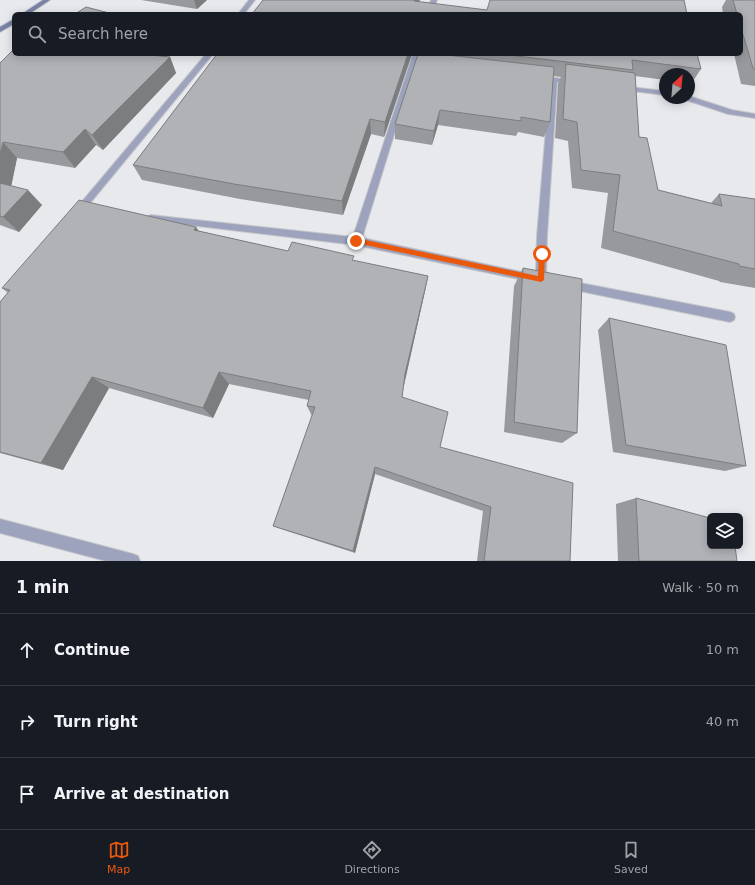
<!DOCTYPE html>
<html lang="en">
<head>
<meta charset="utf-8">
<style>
	:root { --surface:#171b24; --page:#242831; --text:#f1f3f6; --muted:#9ea1a6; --line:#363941; --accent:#ea580c }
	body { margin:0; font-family:"DejaVu Sans",sans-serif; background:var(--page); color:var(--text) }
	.controls { position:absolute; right:12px; bottom:12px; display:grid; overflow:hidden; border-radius:6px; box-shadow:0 2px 10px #0003 }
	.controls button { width:36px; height:36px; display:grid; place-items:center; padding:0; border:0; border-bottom:1px solid var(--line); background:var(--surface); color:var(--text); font:20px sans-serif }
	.compass { position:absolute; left:659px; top:68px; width:36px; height:36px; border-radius:50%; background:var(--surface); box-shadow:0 2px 10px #0003; rotate:26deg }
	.stop { position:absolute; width:12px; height:12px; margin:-9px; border:3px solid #ea580c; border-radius:50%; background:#fff }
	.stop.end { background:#ea580c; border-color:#fff; box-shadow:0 1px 4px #0008 }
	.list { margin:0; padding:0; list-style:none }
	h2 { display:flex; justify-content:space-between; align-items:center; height:52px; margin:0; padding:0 16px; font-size:17px }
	h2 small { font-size:13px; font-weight:400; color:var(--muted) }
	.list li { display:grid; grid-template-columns:26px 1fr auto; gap:12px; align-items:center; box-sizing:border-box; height:72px; padding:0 16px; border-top:1px solid var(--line) }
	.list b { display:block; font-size:15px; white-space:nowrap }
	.list em { font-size:13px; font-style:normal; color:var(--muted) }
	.icon { flex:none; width:22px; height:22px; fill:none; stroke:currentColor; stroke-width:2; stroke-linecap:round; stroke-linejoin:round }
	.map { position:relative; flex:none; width:755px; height:561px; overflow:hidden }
	.search { position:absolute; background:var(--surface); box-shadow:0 2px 10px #0003; left:12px; right:12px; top:12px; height:44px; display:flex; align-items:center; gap:10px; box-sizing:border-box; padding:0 14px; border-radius:6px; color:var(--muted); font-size:15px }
	.sheet { height:268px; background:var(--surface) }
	nav { display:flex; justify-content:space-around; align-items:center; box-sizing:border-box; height:56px; border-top:1px solid var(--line); background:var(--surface); font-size:11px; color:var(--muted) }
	nav a { display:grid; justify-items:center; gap:2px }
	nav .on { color:var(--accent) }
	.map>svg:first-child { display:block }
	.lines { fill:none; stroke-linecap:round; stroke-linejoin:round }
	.street-casing { stroke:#c5c6ca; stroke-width:2 }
	.secondary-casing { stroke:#c5c6ca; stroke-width:2 }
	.street { fill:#9da3bd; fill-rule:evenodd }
	.secondary { fill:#7981a6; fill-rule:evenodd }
	.wall { fill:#98999d }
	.shaded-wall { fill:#7c7d7f }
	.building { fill:#b1b2b6; stroke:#7c7d7f }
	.route { fill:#ea580c }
</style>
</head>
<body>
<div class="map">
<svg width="755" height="561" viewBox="0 0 755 561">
	<rect width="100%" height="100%" fill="#e8e9ed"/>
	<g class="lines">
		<g class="street-casing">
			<g id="street">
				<path d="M249,0h6l-11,14h-6z"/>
				<path d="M431,0h6l-5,14h-6z"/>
				<path d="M206,54h7l-132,160h-6l-2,-2 2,-2z"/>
				<path d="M413,54h6l-57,184 174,37 1,-39 13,-155 -10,-1 -4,-2 4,-2 32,4h3v4l-18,-2 -10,154 -1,44 -1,3 -4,1 -5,-3 -3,1 -177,-37 -209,-25 -2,-2 5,-3 203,22z"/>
				<path d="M621,86l44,5v4l-41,-5 -4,-2z"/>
				<path d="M689,96l43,14 23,4v4l-27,-4 -42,-14 -1,-2h4z"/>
				<path d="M570,281l160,31 4,2 1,3 -1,3 -4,2 -160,-33 -4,-1 -1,-3 1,-3z"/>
				<path d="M0,519l133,35 5,2 2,5h-34l-106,-28z"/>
			</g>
		</g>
		<g class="secondary-casing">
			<g id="secondary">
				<path d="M43,0h7l-21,14h-7z"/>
				<path d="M14,19v5l-14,8v-5z"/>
			</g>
		</g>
		<use href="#street" class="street"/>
		<use href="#secondary" class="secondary"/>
	</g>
	<g class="wall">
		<path d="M141,0h66l-10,9z"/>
		<path d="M726,0h29v87v-1l-14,-2 -7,-30h7v-40h-18l-1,-7z"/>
		<path d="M217,54h195l-28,83 -13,-3 -28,81 -103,-16 -98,-19 -9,-15z"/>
		<path d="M418,54h279l4,15 -10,15h-2v-10h-24v6l-30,-4 4,61 19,53 53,13 8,-9 36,5v89l-35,-6 -1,-1 -118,-33 7,-55 -36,-5 -4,-47 -13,-3 3,-54 3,-7 -8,-1 -3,46 -6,15 -26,-5 -2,4 -78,-11 -6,20 -37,-6v-15z"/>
		<path d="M170,57l6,16 -73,77 -7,-5 -21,23 -58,-10 -6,28 31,19 -23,27 -19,-7v-162z"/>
		<path d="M196,227l3,4 89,20 66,10 74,15 -3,15 -21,94 -2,12 38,50 130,114h-93l6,-50 -108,-37 -20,79 -74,-24 -8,-3 39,-110 -5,-10 2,-6 -80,-16 -16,34 -104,-30 -46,82 -63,-17v-151l8,-9 -6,-5z"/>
		<path d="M523,268l54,165 -15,10 -58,-11 10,-146z"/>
		<path d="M609,318l137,148 -21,5 -112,-19 -15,-122z"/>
		<path d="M636,498l101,63h-119l-2,-57z"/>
	</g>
	<g class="shaded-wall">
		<path d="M194,0h13l-10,9z"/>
		<path d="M414,0h6l-6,14z"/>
		<path d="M408,54h4l-28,83 1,-15z"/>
		<path d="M170,57l6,16 -73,77 -11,-15z"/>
		<path d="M440,110l-2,15 -6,20 2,-14z"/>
		<path d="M370,119l1,15 -28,81 -1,-14z"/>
		<path d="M85,129l11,16 -21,23 -12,-16z"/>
		<path d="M3,142l14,16 -8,39 -9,-9v-33z"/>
		<path d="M28,190l14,15 -23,27 -16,-15z"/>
		<path d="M196,227l9,16 -11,-13z"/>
		<path d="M428,276l-3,15 -21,94 1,-11z"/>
		<path d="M219,372l10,12 -16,34 -10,-10z"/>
		<path d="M92,377l17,11 -46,82 -22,-7z"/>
		<path d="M375,467v7l-20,79 -2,-2z"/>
	</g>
	<g class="building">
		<path d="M263,0h151v1l73,9 3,-10h194l3,14h-435z"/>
		<path d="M733,0h22v69l-2,-1 -12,-40v-14h-4z"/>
		<path d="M86,7l27,7h-38z"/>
		<path d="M14,49v5h127l29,3 -78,78 -7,-6 -22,23 -60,-10 -3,13v-92z"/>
		<path d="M217,54h191l-23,68 -15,-3 -28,82 -108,-17 -101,-19z"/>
		<path d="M418,54h20l116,13 -4,55 -29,-5v4l-81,-11 -6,21 -39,-7z"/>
		<path d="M500,54h197l4,15 -69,-9 1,10z"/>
		<path d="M566,64l69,9 4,64 8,1 11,52 64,16 -3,-12 36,5v70l-16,-3v-2l-126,-33 7,-56 -39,-5 -4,-48 -14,-3z"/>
		<path d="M0,183l28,7 -25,27 -3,-1z"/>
		<path d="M79,200l117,27 -2,3 94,21 4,-9 62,14 -2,4 76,16 -23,98 -3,23 46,15 -8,35 133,36 -3,78h-86l7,-54 -116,-40 -22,84 -80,-25 42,-119 -8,-1 4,-15 -92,-19 -16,36 -111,-31 -51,86 -41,-11v-150l10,-12 -8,-2z"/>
		<path d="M523,268l59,11 -5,154 -63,-11z"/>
		<path d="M609,318l117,27 20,121 -120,-21z"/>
		<path d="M636,498l74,20v28h25l2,15h-98z"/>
	</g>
	<path class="route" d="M356,238l182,38 1,-22 3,-3 3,3 -1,26 -3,2 -185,-39 -3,-2z"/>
</svg>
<div class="controls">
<button><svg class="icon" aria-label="layers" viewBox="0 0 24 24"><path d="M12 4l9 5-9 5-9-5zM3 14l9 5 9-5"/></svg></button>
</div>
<svg class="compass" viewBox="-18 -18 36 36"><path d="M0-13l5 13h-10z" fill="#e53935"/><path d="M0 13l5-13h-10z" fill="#9ea1a6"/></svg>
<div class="stop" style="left:542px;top:254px"></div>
<div class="stop end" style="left:356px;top:241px"></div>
<div class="search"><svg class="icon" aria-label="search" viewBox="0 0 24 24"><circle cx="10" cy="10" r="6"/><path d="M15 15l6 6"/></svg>Search here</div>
</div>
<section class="sheet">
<h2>1 min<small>Walk · 50 m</small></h2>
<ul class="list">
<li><svg class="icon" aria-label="ahead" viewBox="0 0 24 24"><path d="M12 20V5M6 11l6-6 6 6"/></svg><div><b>Continue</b></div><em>10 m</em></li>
<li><svg class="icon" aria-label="right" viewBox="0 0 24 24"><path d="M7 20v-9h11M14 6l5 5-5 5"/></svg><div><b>Turn right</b></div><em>40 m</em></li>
<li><svg class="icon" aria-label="arrive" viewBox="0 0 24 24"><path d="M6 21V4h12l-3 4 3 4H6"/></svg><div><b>Arrive at destination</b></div></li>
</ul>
</section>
<nav>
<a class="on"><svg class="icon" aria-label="map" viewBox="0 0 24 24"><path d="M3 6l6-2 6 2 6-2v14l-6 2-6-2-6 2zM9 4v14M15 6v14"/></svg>Map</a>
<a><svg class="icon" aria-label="directions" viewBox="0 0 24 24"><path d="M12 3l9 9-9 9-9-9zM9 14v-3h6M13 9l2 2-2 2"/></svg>Directions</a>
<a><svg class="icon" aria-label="saved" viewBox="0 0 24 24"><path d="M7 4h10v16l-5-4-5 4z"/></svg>Saved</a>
</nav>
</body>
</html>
